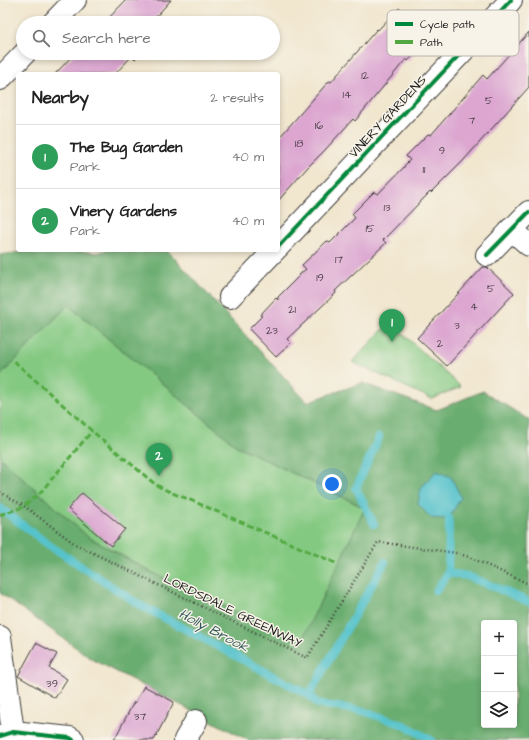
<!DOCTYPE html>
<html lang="en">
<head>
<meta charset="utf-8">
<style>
	:root { --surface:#fff; --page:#f2f2f2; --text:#222; --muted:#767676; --line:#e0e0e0; --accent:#b45309 }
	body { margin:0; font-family:"Architects Daughter",sans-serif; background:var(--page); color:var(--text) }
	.controls { position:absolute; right:12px; bottom:12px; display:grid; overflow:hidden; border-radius:4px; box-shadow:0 2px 6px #0003 }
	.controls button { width:36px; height:36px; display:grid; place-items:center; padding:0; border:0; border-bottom:1px solid var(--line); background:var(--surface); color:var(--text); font:20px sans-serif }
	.you { position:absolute; left:332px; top:484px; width:14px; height:14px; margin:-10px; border:3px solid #fff; border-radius:50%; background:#1a73e8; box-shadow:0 0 0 6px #1a73e833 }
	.badge { display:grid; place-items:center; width:26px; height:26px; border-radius:50%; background:var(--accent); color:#fff; font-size:13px; font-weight:700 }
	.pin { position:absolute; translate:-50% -33px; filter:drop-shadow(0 1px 2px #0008) }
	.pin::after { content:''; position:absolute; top:21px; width:14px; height:12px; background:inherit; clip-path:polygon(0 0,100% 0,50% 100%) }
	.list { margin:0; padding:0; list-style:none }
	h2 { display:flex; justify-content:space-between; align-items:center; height:52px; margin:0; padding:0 16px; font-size:17px }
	h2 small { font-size:13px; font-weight:400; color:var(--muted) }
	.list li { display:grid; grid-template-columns:26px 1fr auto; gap:12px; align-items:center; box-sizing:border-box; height:64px; padding:0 16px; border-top:1px solid var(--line) }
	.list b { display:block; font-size:15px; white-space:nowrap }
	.list p { margin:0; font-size:13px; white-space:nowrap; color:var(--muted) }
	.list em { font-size:13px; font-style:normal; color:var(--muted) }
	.icon { flex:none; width:22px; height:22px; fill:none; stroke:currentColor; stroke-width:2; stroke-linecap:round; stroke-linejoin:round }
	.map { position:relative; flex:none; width:529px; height:740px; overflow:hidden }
	.search { position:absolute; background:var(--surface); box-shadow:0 2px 6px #0003; left:16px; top:16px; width:264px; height:44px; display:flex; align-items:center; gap:10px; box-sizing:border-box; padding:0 14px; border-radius:22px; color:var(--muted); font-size:15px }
	.panel { position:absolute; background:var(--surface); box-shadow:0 2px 6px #0003; left:16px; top:72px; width:264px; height:180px; border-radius:4px }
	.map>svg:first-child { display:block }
	.green { fill:#84c982; stroke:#50724f }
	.forest { fill:#6bad70; stroke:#446446; fill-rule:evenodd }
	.water { fill:#56c3cc; stroke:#397074 }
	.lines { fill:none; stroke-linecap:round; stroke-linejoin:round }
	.stream { stroke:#56c3cc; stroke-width:8 }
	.building { fill:#dca6d1 }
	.minor-casing { stroke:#3c3a37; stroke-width:24 }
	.path { stroke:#3c3a37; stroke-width:2.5; stroke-dasharray:1 3; stroke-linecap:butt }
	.minor { stroke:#fff; stroke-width:22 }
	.quiet { stroke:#52a943; stroke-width:3; stroke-dasharray:6 3; stroke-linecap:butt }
	.cycleway-casing { stroke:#f7f3e8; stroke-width:6 }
	.cycleway { stroke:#00873e; stroke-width:4 }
	.labels { text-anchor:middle; stroke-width:3; stroke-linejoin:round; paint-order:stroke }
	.number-label { font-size:11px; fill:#4c3e49 }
	.street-label { font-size:13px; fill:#1c1c1c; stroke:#f7f3e8 }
	.water-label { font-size:14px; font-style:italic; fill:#30565a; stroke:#f7f3e8 }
	.key { fill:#f7f3e8; stroke:#b5b2ab; stroke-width:1 }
	.key-label { font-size:11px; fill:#1c1c1c }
</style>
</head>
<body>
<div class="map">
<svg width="529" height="740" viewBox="0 0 529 740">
	<rect width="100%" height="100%" fill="#f7f3e8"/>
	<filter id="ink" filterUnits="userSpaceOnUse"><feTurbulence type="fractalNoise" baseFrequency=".025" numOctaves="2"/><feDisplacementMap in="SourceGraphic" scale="8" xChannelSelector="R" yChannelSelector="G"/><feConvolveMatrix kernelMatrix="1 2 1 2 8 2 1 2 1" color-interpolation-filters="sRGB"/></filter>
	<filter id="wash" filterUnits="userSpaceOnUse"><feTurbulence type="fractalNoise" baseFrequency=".012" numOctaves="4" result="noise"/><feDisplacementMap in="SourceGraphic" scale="16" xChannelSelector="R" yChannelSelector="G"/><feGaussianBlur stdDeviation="0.9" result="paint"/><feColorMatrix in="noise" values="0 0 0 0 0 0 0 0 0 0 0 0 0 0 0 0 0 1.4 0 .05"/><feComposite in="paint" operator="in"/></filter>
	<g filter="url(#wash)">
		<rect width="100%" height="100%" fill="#f1e6ce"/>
		<g class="green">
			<path d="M68,305l169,141 128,62 -64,135 -150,-71 -64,-36 -87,-78v-82z"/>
			<path d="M390,322l71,65 -29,12 -80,-37z"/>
		</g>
		<path class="forest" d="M36,250h30l32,3 8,-3h61l140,152 55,-19 75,27 46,-19 46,29v320h-281l-156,-81 -92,-66v-135l87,78 64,36 150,70 64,-134 -128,-62 -169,-141 -68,71v-121zM484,623h30v102h-30z"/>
		<path class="water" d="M436,471l15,6 10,20 -12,22 -18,-1 -13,-14 3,-16z"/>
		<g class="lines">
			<g class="stream">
				<path d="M0,508l49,37 91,60 169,90 9,9 45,7 41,14 27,15"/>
				<path d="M374,524l-18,-36 23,-51"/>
				<path d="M448,573l1,-54"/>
				<path d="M436,591l12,-18 19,3 25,10 37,16"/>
				<path d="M309,695l76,-133"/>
			</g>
		</g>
		<g id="blocks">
			<g class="building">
				<path d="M126,0h45l-18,20 2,3h-51z"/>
				<path d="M399,8l30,31 -21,22 -2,-2 -51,62 -2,-2 -28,31 -18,18 -29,33v-62l51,-58 2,1 46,-53 1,1z"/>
				<path d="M529,32v55l-66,74 -32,32 -1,-1 -47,48 3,3 -51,48 1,2 -49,46 4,4 -15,14 -27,-28 13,-13 -2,-1 16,-17 2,2v-3l22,-22v-1l6,-5 -4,-4 25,-24 3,2 25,-25 -3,-4 22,-22 4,2 27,-28h-1l6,-6 -4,-4 22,-22 3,1 52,-60 4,4z"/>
				<path d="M75,53h65l-5,6 -3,-3 -17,18h-60z"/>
				<path d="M483,267h4l27,26 -67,73 -30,-28z"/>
				<path d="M82,493l43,36 -14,17 -43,-37z"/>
				<path d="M36,643l21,11 -8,14 18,11 -12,19 -37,-22z"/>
				<path d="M144,686l30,16 -20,38h-40l20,-38 1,1z"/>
			</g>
		</g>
	</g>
	<g filter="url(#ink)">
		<use href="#blocks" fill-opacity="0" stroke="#3c3a37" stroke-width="1"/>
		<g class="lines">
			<g class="minor-casing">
				<g id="minor">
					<path d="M53,23l22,-23"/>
					<path d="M0,79l25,-26"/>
					<path d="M511,229l18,16"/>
					<path d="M278,247l233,-247"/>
					<path d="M487,255l42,-43"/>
					<path d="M230,297l45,-47"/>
					<path d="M0,637l13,95"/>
					<path d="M0,736l13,-4 57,6 3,2"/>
					<path d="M185,740l11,-19"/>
				</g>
			</g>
			<path class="path" d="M0,492l24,14 51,38 232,114 71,-116 78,11 13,4 60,27"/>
			<use href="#minor" class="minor"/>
			<g class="quiet">
				<path d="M14,361l78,70 64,54 16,8 16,6 150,65"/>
				<path d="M0,515l23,-8 17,-14 52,-62"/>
			</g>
			<g class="cycleway-casing">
				<g id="cycleway">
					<path d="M278,247l233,-247"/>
					<path d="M487,255l42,-43"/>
					<path d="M0,736l13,-4 57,6 3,2"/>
				</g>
			</g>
			<use href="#cycleway" class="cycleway"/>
		</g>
	</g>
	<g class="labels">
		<g class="number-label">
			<text x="365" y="79">12</text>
			<text x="347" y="98">14</text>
			<text x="489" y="104">5</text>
			<text x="472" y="124">7</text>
			<text x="319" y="129">16</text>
			<text x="299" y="147">18</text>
			<text x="442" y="154">9</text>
			<text x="424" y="173">11</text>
			<text x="387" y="211">13</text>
			<text x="370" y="232">15</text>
			<text x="339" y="263">17</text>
			<text x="320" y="281">19</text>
			<text x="491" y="292">5</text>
			<text x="474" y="310">4</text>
			<text x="292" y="313">21</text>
			<text x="457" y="329">3</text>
			<text x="272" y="334">23</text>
			<text x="440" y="347">2</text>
			<text x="52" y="687">39</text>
			<text x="140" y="720">37</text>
		</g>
		<g class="street-label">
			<text transform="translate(387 116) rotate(-47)" y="5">VINERY GARDENS</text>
			<text transform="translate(233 610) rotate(26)" y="5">LORDSDALE GREENWAY</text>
		</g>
		<g class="water-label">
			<text transform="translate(214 630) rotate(28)" y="5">Holly Brook</text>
		</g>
	</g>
	<rect x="387" y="10" width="132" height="46" rx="6" class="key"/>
	<rect x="395" y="22" width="18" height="4" fill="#00873e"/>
	<rect x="395" y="40" width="18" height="4" fill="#52a943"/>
	<g class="key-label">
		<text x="420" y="28">Cycle path</text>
		<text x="420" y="46">Path</text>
	</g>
</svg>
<div class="controls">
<button>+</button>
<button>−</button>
<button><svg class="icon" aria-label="layers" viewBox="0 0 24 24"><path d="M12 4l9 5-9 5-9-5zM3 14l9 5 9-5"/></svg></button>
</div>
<div class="you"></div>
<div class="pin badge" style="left:392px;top:342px;background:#2e9e5b">1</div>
<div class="pin badge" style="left:159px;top:476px;background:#2e9e5b">2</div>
<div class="search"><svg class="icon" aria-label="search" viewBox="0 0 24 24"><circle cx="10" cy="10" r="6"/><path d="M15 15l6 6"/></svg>Search here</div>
<section class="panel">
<h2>Nearby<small>2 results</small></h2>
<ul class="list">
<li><span class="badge" style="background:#2e9e5b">1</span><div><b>The Bug Garden</b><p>Park</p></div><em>40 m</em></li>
<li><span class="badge" style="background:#2e9e5b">2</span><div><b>Vinery Gardens</b><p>Park</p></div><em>40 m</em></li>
</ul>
</section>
</div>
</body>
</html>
